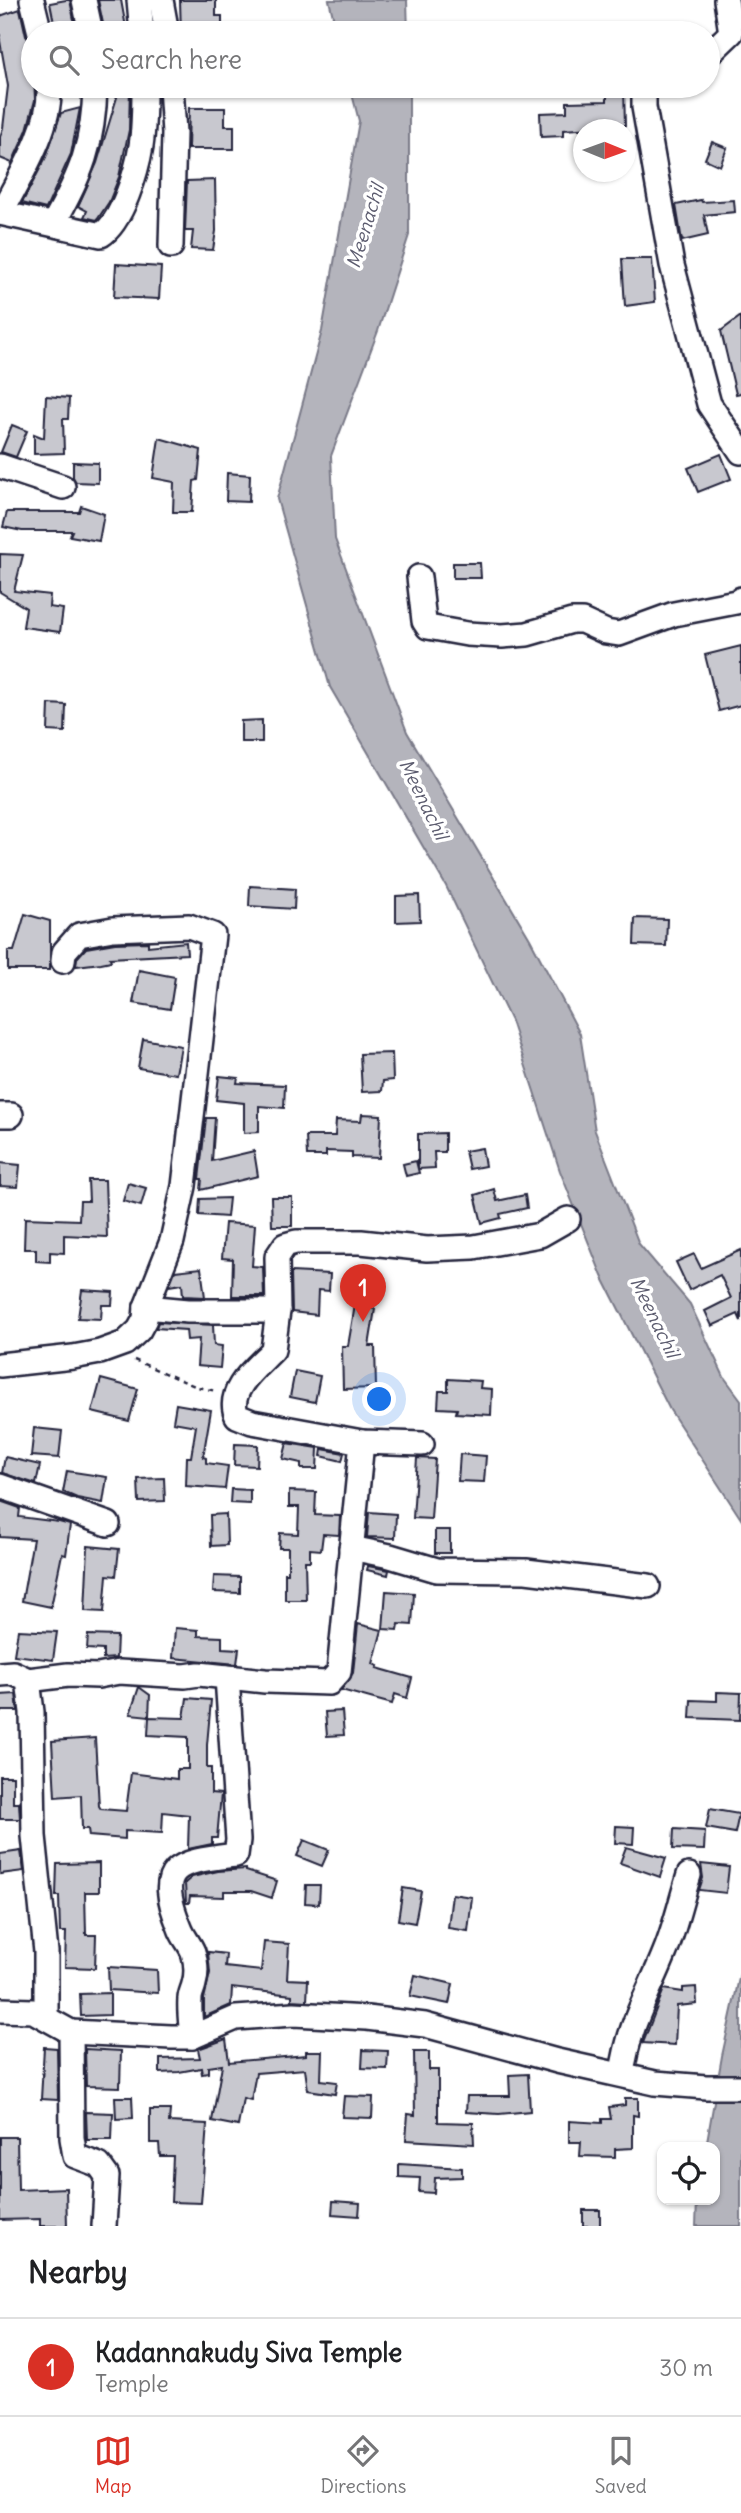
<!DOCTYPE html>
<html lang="en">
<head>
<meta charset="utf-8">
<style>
	:root { --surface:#fff; --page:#f6f6f6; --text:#202124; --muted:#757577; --line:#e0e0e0; --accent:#d93025 }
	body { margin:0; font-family:Delius,sans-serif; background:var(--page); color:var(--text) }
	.controls { position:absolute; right:21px; bottom:21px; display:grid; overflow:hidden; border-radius:14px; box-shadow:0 2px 5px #0004 }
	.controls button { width:63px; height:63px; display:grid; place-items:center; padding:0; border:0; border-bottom:2px solid var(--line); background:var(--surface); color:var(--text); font:35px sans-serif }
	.compass { position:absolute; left:573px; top:119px; width:63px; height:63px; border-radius:50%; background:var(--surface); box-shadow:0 2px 5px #0004; rotate:91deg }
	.you { position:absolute; left:380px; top:1400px; width:24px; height:24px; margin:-18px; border:5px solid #fff; border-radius:50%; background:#1a73e8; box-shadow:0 0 0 10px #1a73e833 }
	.badge { display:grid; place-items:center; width:46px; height:46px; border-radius:50%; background:var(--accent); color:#fff; font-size:23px; font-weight:700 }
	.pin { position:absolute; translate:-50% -58px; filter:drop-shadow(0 2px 4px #0008) }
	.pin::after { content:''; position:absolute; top:37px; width:24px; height:21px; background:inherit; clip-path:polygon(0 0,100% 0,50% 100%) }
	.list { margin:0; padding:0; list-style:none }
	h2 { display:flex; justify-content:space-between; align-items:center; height:91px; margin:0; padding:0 28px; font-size:30px }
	h2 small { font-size:23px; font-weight:400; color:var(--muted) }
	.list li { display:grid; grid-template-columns:46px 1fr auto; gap:21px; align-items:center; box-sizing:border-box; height:98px; padding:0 28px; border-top:2px solid var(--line) }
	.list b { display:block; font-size:26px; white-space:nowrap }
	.list p { margin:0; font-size:23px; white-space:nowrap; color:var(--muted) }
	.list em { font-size:23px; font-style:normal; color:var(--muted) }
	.icon { flex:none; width:38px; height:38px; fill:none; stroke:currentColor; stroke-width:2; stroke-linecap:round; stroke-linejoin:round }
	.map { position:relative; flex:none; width:741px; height:2226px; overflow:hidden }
	.search { position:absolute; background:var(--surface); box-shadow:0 2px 5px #0004; left:21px; right:21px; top:21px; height:77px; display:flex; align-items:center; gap:18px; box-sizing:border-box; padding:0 24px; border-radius:38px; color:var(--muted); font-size:26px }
	.sheet { height:189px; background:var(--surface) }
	nav { display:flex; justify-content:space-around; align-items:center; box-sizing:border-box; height:98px; border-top:2px solid var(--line); background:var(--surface); font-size:19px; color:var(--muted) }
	nav a { display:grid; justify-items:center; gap:4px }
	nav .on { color:var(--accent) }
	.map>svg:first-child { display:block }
	.water { fill:#b4b4bc; stroke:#7a7a88; stroke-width:2 }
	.building { fill:#c8c8cf; stroke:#22223b; stroke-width:2 }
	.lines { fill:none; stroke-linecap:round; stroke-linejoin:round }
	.minor-casing { stroke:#22223b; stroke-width:28 }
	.path { stroke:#22223b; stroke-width:2.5; stroke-dasharray:5 5; stroke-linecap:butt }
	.minor { stroke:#fff; stroke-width:23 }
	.labels { text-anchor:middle; stroke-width:7; stroke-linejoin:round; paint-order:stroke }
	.water-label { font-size:19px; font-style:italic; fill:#5c5c6f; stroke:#fff }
</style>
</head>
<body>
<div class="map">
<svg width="741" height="2226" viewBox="0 0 741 2226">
	<rect width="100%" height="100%" fill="#fff"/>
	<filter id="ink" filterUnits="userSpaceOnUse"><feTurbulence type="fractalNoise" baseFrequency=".0143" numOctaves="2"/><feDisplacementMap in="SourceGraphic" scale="14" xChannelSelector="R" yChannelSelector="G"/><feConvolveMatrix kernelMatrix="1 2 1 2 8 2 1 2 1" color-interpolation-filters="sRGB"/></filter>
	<g filter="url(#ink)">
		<g class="water">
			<path d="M329,0h78l1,33h-71z"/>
			<path d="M350,86h59v149l-31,96 -47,125 4,83 72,193 123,207 50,95 15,97 44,113 51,60 34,73 17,23v119l-71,-109 -68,-134 -42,-105 -49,-150 -65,-135 -116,-199 -53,-188 45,-168 37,-210z"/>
			<path d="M741,1969v257h-45l1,-26h18v-53h-9l16,-91z"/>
		</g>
		<g class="building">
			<path d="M66,0h4l6,30 -20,3 -6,-30z"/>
			<path d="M98,0h23l6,33h-22z"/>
			<path d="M180,0h36v16h6v17h-41z"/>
			<path d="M20,9l6,27 7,9 2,55 -8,30 -15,33 -12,-5v-21l3,-9 5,-42 -8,-45v-25z"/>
			<path d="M109,86h21l-1,44 -10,47 -10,25 -12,18 -13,-3 3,-6 -9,-5 19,-43 20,-66 -8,-3z"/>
			<path d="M624,87l1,39 -62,4v6l-22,1 -1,-24 27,-1v-10l40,-1v-13z"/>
			<path d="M80,108l-9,46 -25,55 -24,-6 24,-46 15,-44z"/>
			<path d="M189,108h36v18h9v23h-46z"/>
			<path d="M712,142l15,6 -7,18 -15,-7z"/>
			<path d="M215,180l1,51 -3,19 -22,-1 2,-18h-8l2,-50z"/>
			<path d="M701,200l1,2 32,-2 1,12 -31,3 4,20 -26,6 -6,-36z"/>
			<path d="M622,259h30l3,43 -30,4z"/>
			<path d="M116,264l45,3 -2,32 -45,-2z"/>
			<path d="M741,316v77l-5,1 -15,-63z"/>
			<path d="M46,396l23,2 -1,21h-5l1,34 -30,1v-20l10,4z"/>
			<path d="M12,425l15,6 -11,26 -15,-5z"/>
			<path d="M159,438l42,12 -3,30 -4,1 -2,31h-19l1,-30 -21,-4z"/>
			<path d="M721,454l10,25 -33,13 -10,-24z"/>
			<path d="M73,462l25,1v20l-22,-1 -3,-5z"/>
			<path d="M227,473l23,2 -1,27 -23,-1z"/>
			<path d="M81,506l23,8 -5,27 -29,-5 2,-5h-50l-19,-4 4,-15h72z"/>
			<path d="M0,554l23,1 -9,36 36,4 -1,12 14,2 -3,23 -37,-5 3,-19 -26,-16z"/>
			<path d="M453,563h27l1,15h-28z"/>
			<path d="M741,646v59l-22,6 -14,-56z"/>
			<path d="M49,704l17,1 -1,27 -17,-1z"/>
			<path d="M262,720v22h-21v-21z"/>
			<path d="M250,886l45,3 -1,20 -45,-3z"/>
			<path d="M419,895l1,26 -24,1v-26z"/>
			<path d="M25,914l25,7v49h-42v-19h6z"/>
			<path d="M635,918l32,1 -1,27 -32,-1z"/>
			<path d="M148,942v4l38,-4 1,12 -77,4 1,3 -10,2 -25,3 1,-8 9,-10 29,-5z"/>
			<path d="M139,970l36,7 -5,32 -37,-6z"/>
			<path d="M143,1039l38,7 -5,28 -38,-6z"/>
			<path d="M392,1053l1,27 -10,1 -1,10 -20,1 -2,-38z"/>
			<path d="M219,1076l19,2 -1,5 48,2 -1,23 -25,-2v26l-15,1v-30l-28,-3z"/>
			<path d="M362,1114l19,1 -2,43 -27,-1v-5l-26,-1v5h-19l-1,-20h29l1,-16 25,1z"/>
			<path d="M206,1118h9l-3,43 42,-10 4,25 -57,14 1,-11h-3z"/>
			<path d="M445,1133v19h-11l1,16 -17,1v-35z"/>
			<path d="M482,1148l3,18 -16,3 -4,-18z"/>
			<path d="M416,1161l3,12 -13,3 -3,-12z"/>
			<path d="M0,1163l20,2 -2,22 -18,-1z"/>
			<path d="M88,1180h17l2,57 -43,-2v18l-14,-1v10l-14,-1v-12h-12l1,-31 54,2 1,-19h9z"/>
			<path d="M128,1183l18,5 -5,18 -18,-5z"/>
			<path d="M494,1189l3,12 28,-6 2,13 -27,6 1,4 -19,5 -7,-28z"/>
			<path d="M271,1197h21v29h-20z"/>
			<path d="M229,1198l-2,19 -28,-2 1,-16z"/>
			<path d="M225,1223l30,2 -3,41 11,1 1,29h-32l1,-37 -11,-1z"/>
			<path d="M741,1250v71l-3,-7 -26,12 -7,-15 26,-13 -11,-23 -31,15 -13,-28 18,-8 7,14z"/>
			<path d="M201,1268l4,29 -22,-1 -1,-12 -13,2 6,-15z"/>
			<path d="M291,1272l39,2 -1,17 -11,-1 -1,25 -25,-3z"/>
			<path d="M82,1290l31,2 -1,13h-10l-1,14 -23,-1z"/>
			<path d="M355,1305l20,4 -6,37h6l1,42 -33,1 -1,-43h6z"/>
			<path d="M158,1322l55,3 1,20 8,1 -2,22 -23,-2 2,-27 -12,1 -1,-10 -30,-2z"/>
			<path d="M295,1371l25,5 -5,26 -25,-5z"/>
			<path d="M101,1379l37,10 -9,32 -37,-9z"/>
			<path d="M448,1379l33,2 -1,7 12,1 -1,26 -35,-2 1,-4 -19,-1 1,-17h9z"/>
			<path d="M176,1404l35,6 -8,47 3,1v5l22,3 -3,23 -39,-3 1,-29h4l5,-31 -23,-4z"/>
			<path d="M34,1428l28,3 -3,27 -28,-2z"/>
			<path d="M287,1443l31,5 -1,21h-16v-6l-18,-4z"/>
			<path d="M235,1444l23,1 -1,21 -23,-1z"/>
			<path d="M322,1449l22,4 -2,8 -21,-5z"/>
			<path d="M460,1454l26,2 -2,26 -26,-1z"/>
			<path d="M5,1457l35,8 -4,19 -34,-11z"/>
			<path d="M417,1458l18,1 -4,60 -18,-1z"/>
			<path d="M67,1471l40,6 -4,26 -26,-5 -14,-6z"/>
			<path d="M164,1478l1,23 -26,1 -1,-23z"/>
			<path d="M231,1489l19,1v14l-20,-1z"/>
			<path d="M289,1491l27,1 -1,23 25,1 -1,19 -16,-1 -2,16 -11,-1v12h-5l1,39h-21v-27h3v-25h-9l1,-15 18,1 1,-27h-10z"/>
			<path d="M0,1501l20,7 -1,9 40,5 11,3 -4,30 -4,-1 -11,53 -29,-6 11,-62 -33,-2z"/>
			<path d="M369,1512l27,2 -1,24 -28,-1z"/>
			<path d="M226,1514l1,31 -16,1 -1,-31z"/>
			<rect x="435" y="1530" width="15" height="23"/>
			<path d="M88,1546l31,3 -3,27 -9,-1 -3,37 -19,-1z"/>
			<path d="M368,1566l21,4 -1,5 -21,-5z"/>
			<path d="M214,1576l26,1v16l-27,-1z"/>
			<path d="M386,1591l28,2 -2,32 -13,-1 -1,6 -15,-1z"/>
			<path d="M358,1624l24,6 -9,34 5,2 -1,2 35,10 -5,20 -12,-4 -3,10 -51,-14 12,-17z"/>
			<path d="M175,1628l23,2v6l24,1v11l17,1 -2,15 -64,-6z"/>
			<path d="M18,1630l39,2 -4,28 -39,-5z"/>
			<path d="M88,1635l29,1 -1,22 -13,1v-9l-16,-1z"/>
			<path d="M139,1687l11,8 -1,21 -19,-2z"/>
			<path d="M717,1692l24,1 -1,27 -50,-2 1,-18 26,1z"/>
			<path d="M16,1694l2,17h-18v-16z"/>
			<path d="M187,1698l24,2 -4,45v23h4v25l10,1 -4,44h-5v6l-24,5 1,-34 -26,-3 -1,21 -37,-2v8l-36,-3 -1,-7h-6l-1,-34 -26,2 -3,-56 43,-3 4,68 2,3 25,2 5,-38 46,6v-10h11v-32l-40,-2 1,-18 35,1z"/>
			<path d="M342,1711l2,24 -17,1 -2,-24z"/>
			<path d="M0,1776h13v27h6l1,16h-20z"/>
			<path d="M710,1809l29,5 -4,19 -29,-5z"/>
			<path d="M616,1826l18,1 -1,17 -18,-1z"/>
			<path d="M674,1829l31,2 -1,19 -31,-1z"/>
			<path d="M304,1840l25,10 -7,16 -25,-10z"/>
			<path d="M626,1847l40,11 -6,19 -40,-14z"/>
			<path d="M21,1851l3,20 -24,3v-20z"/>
			<path d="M99,1863v29h-14l1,43h10l-1,33 -30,-1 1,-35h-6l-1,-36h-3l1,-32z"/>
			<path d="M701,1864l28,3 -3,26 -27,-3 4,-12z"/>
			<path d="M246,1869v2l31,10 -5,17 -21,-7h-27v6l-34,-1 -1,7h-3l-1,-20 7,-6 26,-6z"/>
			<path d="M306,1885h14l-1,19 -14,-1z"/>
			<path d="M403,1888l18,3 -6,32 -17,-3z"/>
			<path d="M452,1894l20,3 -4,34 -20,-3z"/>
			<path d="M264,1942l25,2 -2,35 21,1 -1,21 -15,-1v-5l-60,-7 -1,17 -27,12v-18l6,-26 -2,-21 18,2 -1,13 36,4z"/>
			<path d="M108,1967l49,3 1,23 -49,-3z"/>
			<path d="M415,1975l38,9 -4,20 -39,-8z"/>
			<path d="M696,1987l1,17 -20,2 -2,39 -32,-2 21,-54 19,3v-4z"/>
			<path d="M110,1993v22l-29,1 -1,-22z"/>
			<path d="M226,2039l3,23 77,-7v-4h16l-1,29 16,2 -2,12 -27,-4 -3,-21 -49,4 -5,27 -8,-2 -5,28 -26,-5 10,-56 -14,2v6l-6,1 -1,-6 -22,4 -19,1v-14l40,-1 -2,-9z"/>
			<path d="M44,2047l13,1 1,52 -17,-1z"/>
			<path d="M85,2049l36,2 -1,36 -34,-1z"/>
			<path d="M363,2050l25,1 -1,18 -25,-1z"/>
			<path d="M414,2052h15v18h9v52l35,1 1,21 -68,-4 2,-26 7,1z"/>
			<path d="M528,2074l2,37 -31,3 -33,-2 1,-16h43l-1,-21z"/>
			<path d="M344,2096l29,1 -1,21 -30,-1z"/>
			<path d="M115,2097h17l1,21 -17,1z"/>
			<path d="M625,2098h13v18l-5,-1v33l-18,1v8l-35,-1 1,-14h-12v-21l33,2v-4h9l-2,-12 16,-2z"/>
			<path d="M150,2110h20l-1,12 38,2 -6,79 -30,-1 2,-46h-13l-1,-13h-9z"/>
			<path d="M86,2112l27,1 -1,27h-25z"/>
			<path d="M0,2137h17l1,53 48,-2 1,38h-27v-7l-40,1z"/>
			<path d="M399,2164l63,4v9l-27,1 -1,15 -15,-1 1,-14 -21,-1z"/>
			<path d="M333,2201l27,2 -1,13 -27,-2z"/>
			<rect x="583" y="2210" width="17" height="16"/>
		</g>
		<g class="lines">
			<g class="minor-casing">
				<g id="minor">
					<path d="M32,0l8,33"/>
					<path d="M84,0l7,33"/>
					<path d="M139,0l3,33"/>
					<path d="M161,0l6,33"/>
					<path d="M708,55l23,-22 -5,-33"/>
					<path d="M644,86v21l28,158 37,139 32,48"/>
					<path d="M0,213l101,22c21,-13 36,-64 40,-89 3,-19 3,-40 3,-60"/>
					<path d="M1,213c18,-35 51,-86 48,-127"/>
					<path d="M53,224c28,-49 41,-81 42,-138"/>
					<path d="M171,246l3,-113 -3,-47"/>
					<path d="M0,466l63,21"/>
					<path d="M419,577l5,44 4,6 39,7 35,2 25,-2 45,-13h10l24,11 13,2 55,-20 62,-12 5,-3"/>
					<path d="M0,1115h11"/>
					<path d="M146,1307l42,4h90"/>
					<path d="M0,1365l73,-8 27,-5 25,-9 14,-13 6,-11 1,-12 26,-66 12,-55 29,-251 -24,-9 -76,3 -34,6 -15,17 -1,9"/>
					<path d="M422,1444l-60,-2 -110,-20 -15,-6c-12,-26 21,-50 36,-66l5,-39 -1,-54 8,-12 11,-3h65l66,7 47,-2 66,-12 28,-16"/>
					<path d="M0,1486l108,38"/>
					<path d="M351,1548l39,8 47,14 89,1 122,15"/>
					<path d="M0,1674l13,-1 15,7 4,32 2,124 12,116v65"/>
					<path d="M28,1680l40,-5 30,1 21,-4 66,4 14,-2 66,7 64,2 10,-11 23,-230"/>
					<path d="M0,2010l33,1 38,21 100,5h21l44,-19 58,-4 73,4 58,7 132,36 98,22 51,4h35"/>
					<path d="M71,2032l1,106 3,18 24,9 8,11 -3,50"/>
					<path d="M192,2037c-1,-12 -3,-25 -2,-38 0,-5 3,-10 4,-15 3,-10 2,-22 -1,-32 -3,-8 -10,-15 -13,-24 -27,-65 0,-66 56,-73l2,-15 -11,-163"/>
					<path d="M622,2074c6,-48 26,-79 43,-122 10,-24 16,-52 24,-77"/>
				</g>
			</g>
			<path class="path" d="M134,1360l63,27 19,4"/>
			<use href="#minor" class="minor"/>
		</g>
	</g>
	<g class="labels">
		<g class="water-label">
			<text transform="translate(365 226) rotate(-73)" y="7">Meenachil</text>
			<text transform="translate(424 799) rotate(64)" y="7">Meenachil</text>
			<text transform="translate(655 1317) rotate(64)" y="7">Meenachil</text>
		</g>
	</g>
</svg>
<div class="controls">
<button><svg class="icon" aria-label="locate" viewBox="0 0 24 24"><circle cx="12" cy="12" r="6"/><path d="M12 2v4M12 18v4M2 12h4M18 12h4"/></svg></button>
</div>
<svg class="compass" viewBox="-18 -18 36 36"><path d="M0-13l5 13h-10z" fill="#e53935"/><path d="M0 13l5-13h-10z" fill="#757577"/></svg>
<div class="you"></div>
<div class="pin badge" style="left:363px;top:1322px">1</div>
<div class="search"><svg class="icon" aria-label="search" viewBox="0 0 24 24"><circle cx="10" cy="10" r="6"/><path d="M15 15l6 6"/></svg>Search here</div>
</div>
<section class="sheet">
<h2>Nearby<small></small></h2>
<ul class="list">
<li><span class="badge">1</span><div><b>Kadannakudy Siva Temple</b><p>Temple</p></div><em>30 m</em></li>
</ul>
</section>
<nav>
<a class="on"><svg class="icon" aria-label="map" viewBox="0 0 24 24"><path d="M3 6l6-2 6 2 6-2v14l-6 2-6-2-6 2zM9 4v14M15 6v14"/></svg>Map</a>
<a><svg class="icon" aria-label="directions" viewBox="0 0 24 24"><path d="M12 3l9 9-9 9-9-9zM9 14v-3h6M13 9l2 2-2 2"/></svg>Directions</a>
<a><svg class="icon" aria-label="saved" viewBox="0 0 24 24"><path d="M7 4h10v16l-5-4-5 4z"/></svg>Saved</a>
</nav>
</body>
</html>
